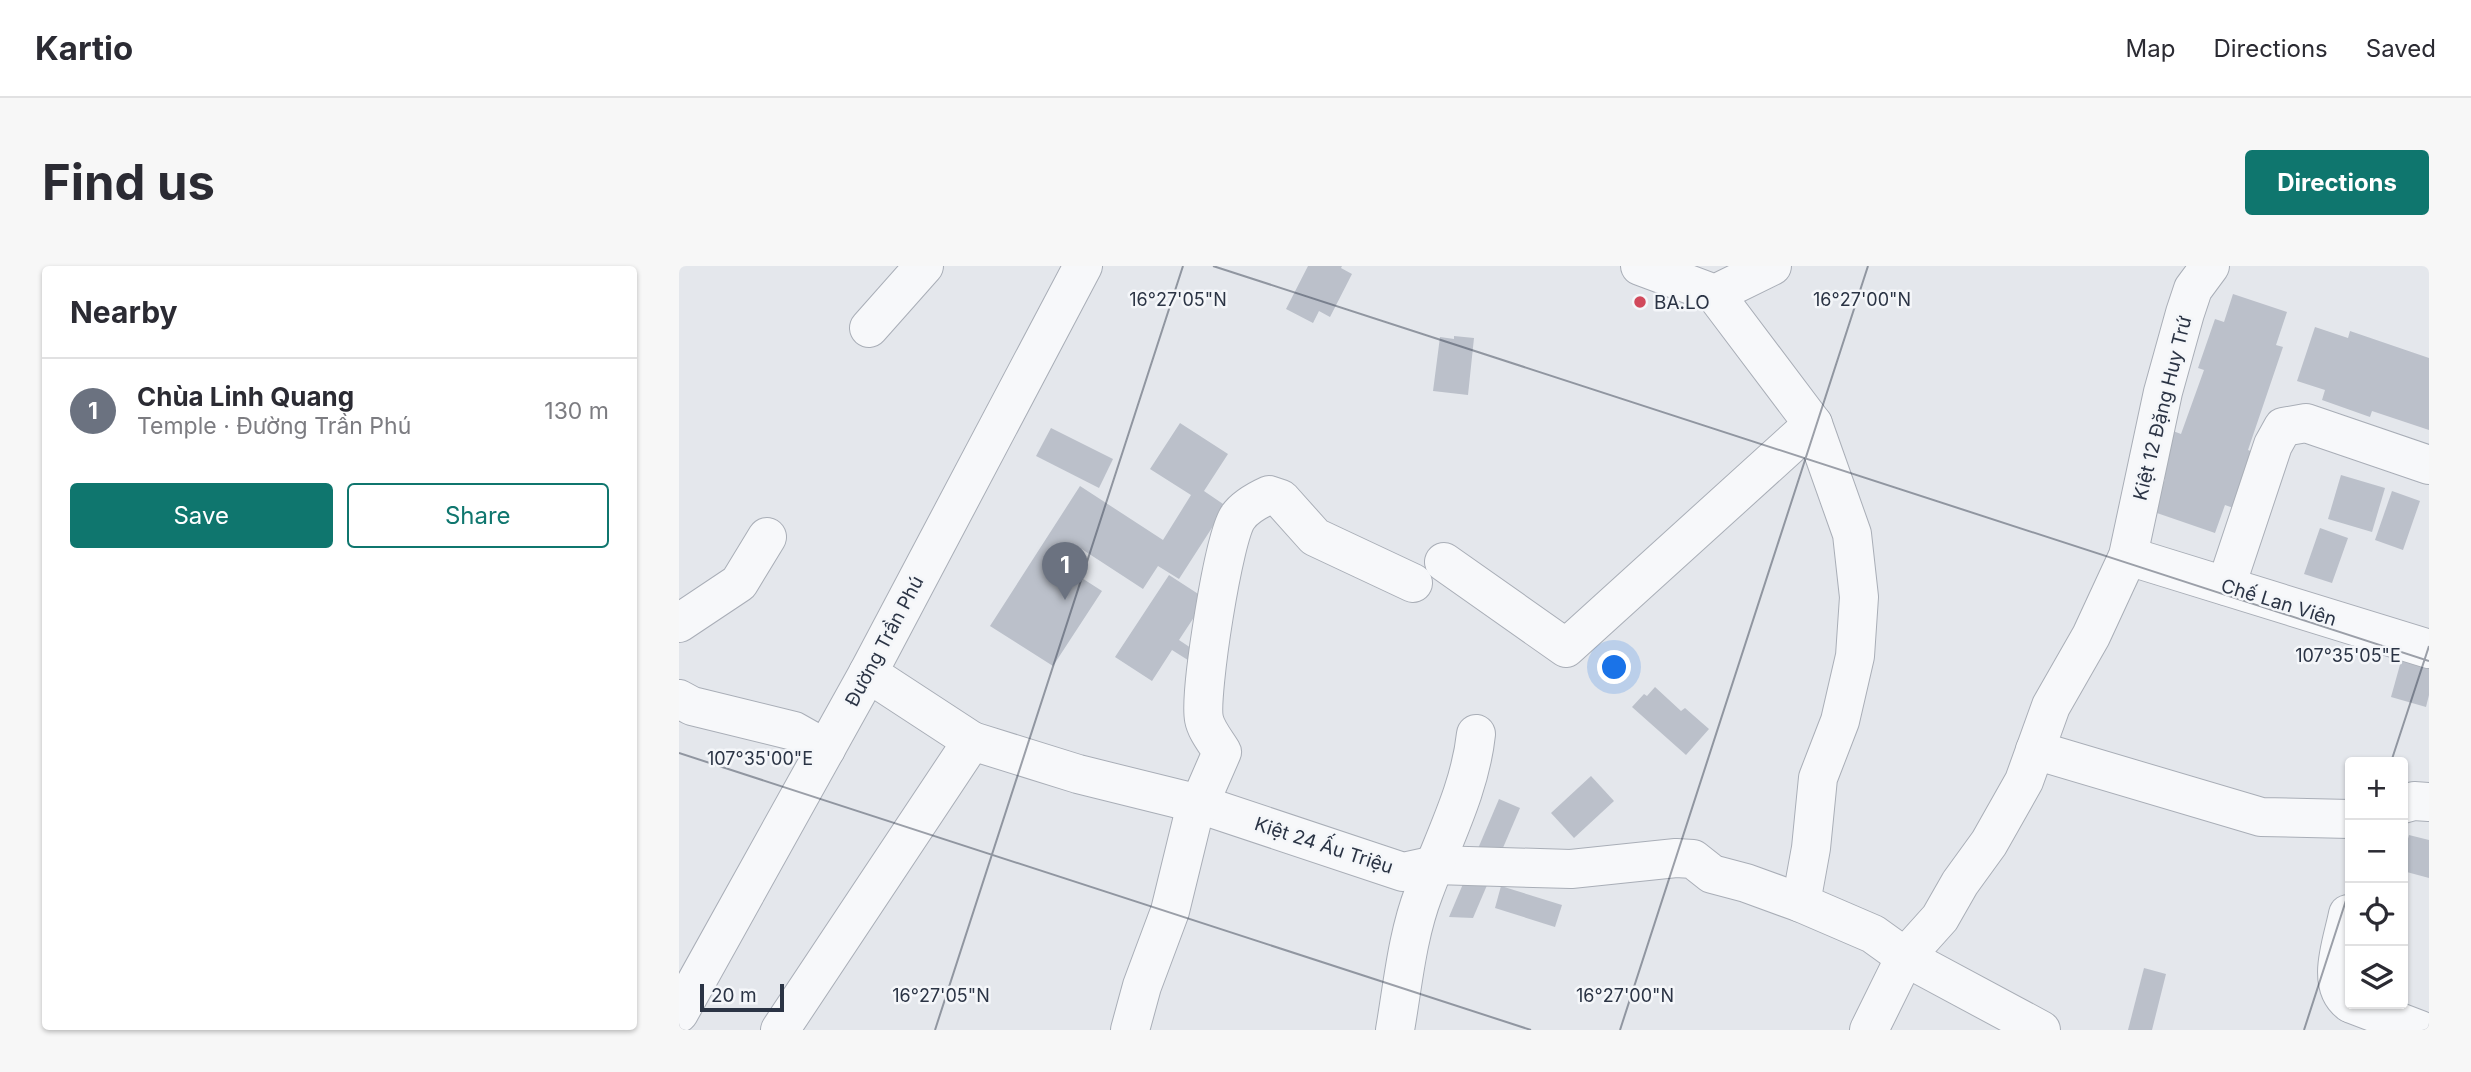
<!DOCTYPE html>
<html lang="en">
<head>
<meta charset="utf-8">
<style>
	:root { --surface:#fff; --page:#f7f7f7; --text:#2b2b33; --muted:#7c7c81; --line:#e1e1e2; --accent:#0f766e }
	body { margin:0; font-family:Inter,sans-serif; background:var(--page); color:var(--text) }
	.controls { position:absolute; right:21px; bottom:21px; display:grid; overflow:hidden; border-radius:7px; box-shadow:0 2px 5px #0004 }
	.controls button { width:63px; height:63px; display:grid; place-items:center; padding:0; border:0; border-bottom:2px solid var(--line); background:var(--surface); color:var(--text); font:35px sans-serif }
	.scale { position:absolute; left:21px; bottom:18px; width:84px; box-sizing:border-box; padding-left:7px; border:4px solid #2b3445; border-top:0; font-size:19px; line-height:24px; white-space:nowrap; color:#2b3445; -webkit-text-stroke:5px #f4f6f9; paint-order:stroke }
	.you { position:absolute; left:936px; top:402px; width:24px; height:24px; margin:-18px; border:5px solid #fff; border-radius:50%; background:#1a73e8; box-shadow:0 0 0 10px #1a73e833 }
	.badge { display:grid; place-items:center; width:46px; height:46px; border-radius:50%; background:var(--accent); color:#fff; font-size:23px; font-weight:700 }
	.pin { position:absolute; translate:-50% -58px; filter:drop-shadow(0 2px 4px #0008) }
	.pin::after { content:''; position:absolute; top:37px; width:24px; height:21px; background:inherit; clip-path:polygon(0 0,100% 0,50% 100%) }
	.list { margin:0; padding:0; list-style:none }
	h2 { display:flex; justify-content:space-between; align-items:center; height:91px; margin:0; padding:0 28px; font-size:30px }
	h2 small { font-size:23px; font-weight:400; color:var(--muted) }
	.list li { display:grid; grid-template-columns:46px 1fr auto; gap:21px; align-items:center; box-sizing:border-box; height:105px; padding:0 28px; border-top:2px solid var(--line) }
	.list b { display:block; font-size:26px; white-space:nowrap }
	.list p { margin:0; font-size:23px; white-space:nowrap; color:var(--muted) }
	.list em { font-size:23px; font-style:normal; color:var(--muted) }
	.actions { display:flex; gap:14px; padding:21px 28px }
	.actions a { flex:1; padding:16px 0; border:2px solid var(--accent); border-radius:7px; text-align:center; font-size:24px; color:var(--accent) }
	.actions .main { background:var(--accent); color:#fff }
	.icon { flex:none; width:38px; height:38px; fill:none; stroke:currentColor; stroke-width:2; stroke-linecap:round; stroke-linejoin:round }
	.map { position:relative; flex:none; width:1750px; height:764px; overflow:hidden; border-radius:7px }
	header { display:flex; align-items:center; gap:42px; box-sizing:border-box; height:98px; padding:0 35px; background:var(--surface); border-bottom:2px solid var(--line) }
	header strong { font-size:33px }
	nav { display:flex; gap:38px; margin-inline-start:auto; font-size:24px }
	.intro { display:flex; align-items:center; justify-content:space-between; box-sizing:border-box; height:168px; padding:0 42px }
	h1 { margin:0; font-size:49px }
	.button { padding:18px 32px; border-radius:7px; background:var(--accent); color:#fff; font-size:24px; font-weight:700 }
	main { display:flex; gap:42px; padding:0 42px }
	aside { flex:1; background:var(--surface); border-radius:7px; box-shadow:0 2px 5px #0004 }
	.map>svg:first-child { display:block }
	.building { fill:#bbc0ca }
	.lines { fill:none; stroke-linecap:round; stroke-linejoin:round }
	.minor-casing { stroke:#a9aeb7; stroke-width:40 }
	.minor { stroke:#f7f8fa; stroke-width:38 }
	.ticks { fill:none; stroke:#2b3445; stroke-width:2; stroke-opacity:0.45 }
	.poi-dot { fill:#d1495b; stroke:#f4f6f9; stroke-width:2.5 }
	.labels { text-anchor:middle; stroke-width:5; stroke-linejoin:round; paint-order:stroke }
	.poi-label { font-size:19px; fill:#2b3445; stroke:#f4f6f9; text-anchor:start }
	.street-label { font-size:19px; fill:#2b3445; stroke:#f4f6f9 }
	.ticks-label { font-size:18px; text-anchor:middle; fill:#2b3445; stroke:#f4f6f9; stroke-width:5; stroke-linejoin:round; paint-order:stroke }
</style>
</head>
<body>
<header>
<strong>Kartio</strong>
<nav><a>Map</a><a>Directions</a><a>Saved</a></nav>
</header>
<div class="intro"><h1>Find us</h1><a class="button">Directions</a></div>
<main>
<aside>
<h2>Nearby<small></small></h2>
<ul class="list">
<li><span class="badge" style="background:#6b7280">1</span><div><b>Chùa Linh Quang</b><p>Temple · Đường Trần Phú</p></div><em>130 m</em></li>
</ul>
<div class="actions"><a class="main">Save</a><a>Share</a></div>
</aside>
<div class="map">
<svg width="1750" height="764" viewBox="0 0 1750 764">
	<rect width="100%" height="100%" fill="#e4e7ec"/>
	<g class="building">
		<path d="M629,0h34l-1,2 11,6 -22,43 -11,-6 -6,12 -27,-14z"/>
		<path d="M1554,28l54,18 -11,33 7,2 -35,103 10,4 -19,56 -14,-5 -10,28 -61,-21 11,-33 -8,-3 16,-45 8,3 23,-64 -6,-2 17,-49 9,3z"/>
		<path d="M1636,61l33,11 2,-7 79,27v72l-57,-19 -2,6 -48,-17 3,-10 -28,-9z"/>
		<path d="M775,70l20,2 -6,57 -35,-4 7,-54 14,2z"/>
		<path d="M501,157l48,31 -24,37 22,15 -47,73 -21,-13 -15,23 -69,-45 -14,20 42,27 -49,75 -63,-40 90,-140 83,54 28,-45 -41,-26z"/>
		<path d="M372,162l62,31 -14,29 -63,-32z"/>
		<path d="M1662,209l44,13 -13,44 -44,-13z"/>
		<path d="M1713,225l28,10 -17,49 -28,-10z"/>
		<path d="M1641,262l28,10 -16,45 -28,-9z"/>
		<path d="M490,309l37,24 -27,41 18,12 -6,10 -19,-12 -20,31 -37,-24z"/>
		<path d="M1724,388l26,7v34l-3,12 -35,-10z"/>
		<path d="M976,421l26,24 4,-3 24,21 -23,26 -54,-48 12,-13 3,2z"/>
		<path d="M912,510l23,25 -40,37 -23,-25z"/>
		<path d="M820,533l21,9 -47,110 -24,-1z"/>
		<path d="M1730,569l20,5v38l-26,-7v-13z"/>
		<path d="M822,620l61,19 -7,22 -60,-19z"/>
		<path d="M1465,702l22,6 -14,56h-24z"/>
	</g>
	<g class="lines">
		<g class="minor-casing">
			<g id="minor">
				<path d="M961,0l75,28 57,-28"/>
				<path d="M1036,28l98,130 39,110 7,63 -4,59 -15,65 -22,57 -7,70 -10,55 72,31 32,23 136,73"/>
				<path d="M190,62l55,-62"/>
				<path d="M1449,290l301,93"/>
				<path d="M765,296l122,86 247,-224"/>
				<path d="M1547,320l47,-141 10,-18 23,-4 123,42"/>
				<path d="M0,357l60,-40 28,-46"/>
				<path d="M0,433l13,7 102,25 32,18"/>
				<path d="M293,475l106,33 121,30 204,68 32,-7 136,4 105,-11 17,1 19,15 34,9 55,20"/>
				<path d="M1356,484l226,67 89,2"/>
				<path d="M1724,538l11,-3 15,1"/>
				<path d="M1669,648c-5,27 -23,70 2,89"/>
				<path d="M1673,738l68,26"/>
				<path d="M0,747l189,-340 215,-407"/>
				<path d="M101,764l192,-289 -104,-68"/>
				<path d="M451,764l12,-44 28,-75 22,-90 30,-69c-6,-10 -16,-22 -18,-33 -5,-24 20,-185 34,-202 7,-10 20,-17 31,-22l12,4 34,38 98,46"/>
				<path d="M716,764c8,-46 12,-94 29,-138 19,-52 46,-102 52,-158"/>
				<path d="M1190,764l36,-73 35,-39 20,-35 29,-40 35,-62 27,-75 40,-70 37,-80 35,-164 22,-79 8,-24 17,-23"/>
			</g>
		</g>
		<use href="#minor" class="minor"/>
	</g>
	<path class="ticks" d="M534,0l1216,395M0,487l852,277M1712,496l38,-116M256,764l248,-764M941,764l248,-764M1625,764l46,-142"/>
	<circle class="poi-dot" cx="961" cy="36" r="7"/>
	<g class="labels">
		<g class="poi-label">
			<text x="975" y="43">BA.LO</text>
		</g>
		<g class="street-label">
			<text transform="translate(1483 142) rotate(-76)" y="7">Kiệt 12 Đặng Huy Trứ</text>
			<text transform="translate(1600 336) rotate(17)" y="7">Chế Lan Viên</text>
			<text transform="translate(205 375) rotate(-62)" y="7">Đường Trần Phú</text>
			<text transform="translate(645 579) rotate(18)" y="7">Kiệt 24 Ấu Triệu</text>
		</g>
	</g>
	<g class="ticks-label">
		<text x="499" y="40">16°27'05"N</text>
		<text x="1183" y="40">16°27'00"N</text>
		<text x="1669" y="396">107°35'05"E</text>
		<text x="81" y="499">107°35'00"E</text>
		<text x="262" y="736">16°27'05"N</text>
		<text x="946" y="736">16°27'00"N</text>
	</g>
</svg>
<div class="controls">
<button>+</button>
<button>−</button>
<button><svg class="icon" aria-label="locate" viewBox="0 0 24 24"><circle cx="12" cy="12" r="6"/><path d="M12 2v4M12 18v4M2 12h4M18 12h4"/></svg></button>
<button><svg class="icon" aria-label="layers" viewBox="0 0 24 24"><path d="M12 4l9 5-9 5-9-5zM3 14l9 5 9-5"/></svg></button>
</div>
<div class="scale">20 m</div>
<div class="you"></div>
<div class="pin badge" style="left:386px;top:334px;background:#6b7280">1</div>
</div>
</main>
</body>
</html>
